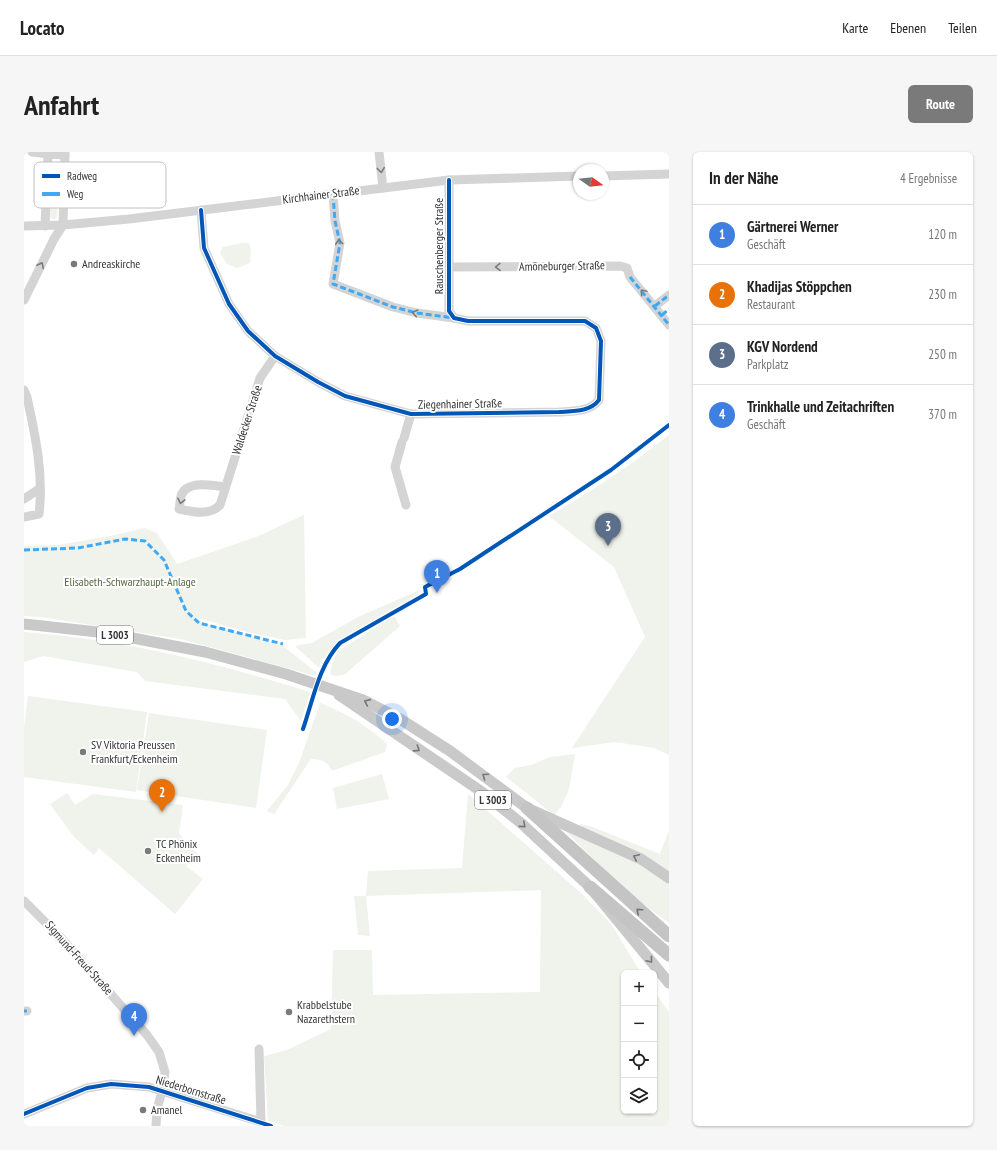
<!DOCTYPE html>
<html lang="de">
<head>
<meta charset="utf-8">
<style>
	:root { --surface:#fff; --page:#f6f6f6; --text:#222; --muted:#767676; --line:#e0e0e0; --accent:#7a7a7a }
	body { margin:0; font-family:"PT Sans Narrow",sans-serif; background:var(--page); color:var(--text) }
	.controls { position:absolute; right:12px; bottom:12px; display:grid; overflow:hidden; border-radius:6px; box-shadow:0 1px 3px #0004 }
	.controls button { width:36px; height:36px; display:grid; place-items:center; padding:0; border:0; border-bottom:1px solid var(--line); background:var(--surface); color:var(--text); font:20px sans-serif }
	.compass { position:absolute; left:549px; top:12px; width:36px; height:36px; border-radius:50%; background:var(--surface); box-shadow:0 1px 3px #0004; rotate:105deg }
	.you { position:absolute; left:368px; top:567px; width:14px; height:14px; margin:-10px; border:3px solid #fff; border-radius:50%; background:#1a73e8; box-shadow:0 0 0 6px #1a73e833 }
	.badge { display:grid; place-items:center; width:26px; height:26px; border-radius:50%; background:var(--accent); color:#fff; font-size:13px; font-weight:700 }
	.pin { position:absolute; translate:-50% -33px; filter:drop-shadow(0 1px 2px #0008) }
	.pin::after { content:''; position:absolute; top:21px; width:14px; height:12px; background:inherit; clip-path:polygon(0 0,100% 0,50% 100%) }
	.list { margin:0; padding:0; list-style:none }
	h2 { display:flex; justify-content:space-between; align-items:center; height:52px; margin:0; padding:0 16px; font-size:17px }
	h2 small { font-size:13px; font-weight:400; color:var(--muted) }
	.list li { display:grid; grid-template-columns:26px 1fr auto; gap:12px; align-items:center; box-sizing:border-box; height:60px; padding:0 16px; border-top:1px solid var(--line) }
	.list b { display:block; font-size:15px; white-space:nowrap }
	.list p { margin:0; font-size:13px; white-space:nowrap; color:var(--muted) }
	.list em { font-size:13px; font-style:normal; color:var(--muted) }
	.icon { flex:none; width:22px; height:22px; fill:none; stroke:currentColor; stroke-width:2; stroke-linecap:round; stroke-linejoin:round }
	.map { position:relative; flex:none; width:645px; height:974px; overflow:hidden; border-radius:6px }
	header { display:flex; align-items:center; gap:24px; box-sizing:border-box; height:56px; padding:0 20px; background:var(--surface); border-bottom:1px solid var(--line) }
	header strong { font-size:19px }
	nav { display:flex; gap:22px; margin-inline-start:auto; font-size:14px }
	.intro { display:flex; align-items:center; justify-content:space-between; box-sizing:border-box; height:96px; padding:0 24px }
	h1 { margin:0; font-size:28px }
	.button { padding:10px 18px; border-radius:6px; background:var(--accent); color:#fff; font-size:14px; font-weight:700 }
	main { display:flex; gap:24px; padding:0 24px }
	aside { flex:1; background:var(--surface); border-radius:6px; box-shadow:0 1px 3px #0004 }
	.map>svg:first-child { display:block }
	.green { fill:#f0f2ec }
	.lines { fill:none; stroke-linecap:round; stroke-linejoin:round }
	.minor { stroke:#d4d4d4; stroke-width:9 }
	.major { stroke:#c9c9c9; stroke-width:11 }
	.highway { stroke:#c4c4c4; stroke-width:13 }
	.quiet { stroke:#3fa9f5; stroke-width:3; stroke-dasharray:6 3; stroke-linecap:butt }
	.cycleway-casing { stroke:#fff; stroke-width:6 }
	.cycleway { stroke:#0057b8; stroke-width:4 }
	.oneway { stroke:#7b7b7b }
	.oneway2 { stroke:#767676 }
	.oneway3 { stroke:#747474 }
	.poi-dot { fill:#7a7a7a; stroke:#fff; stroke-width:1.5 }
	.labels { text-anchor:middle; stroke-width:4; stroke-linejoin:round; paint-order:stroke }
	.shield { fill:#fff; stroke:#707070; stroke-width:1 }
	.shield-label { font-size:11px; font-weight:bold; fill:#333 }
	.street-label { font-size:12px; fill:#333; stroke:#fff }
	.poi-label { font-size:12px; fill:#333; stroke:#fff; text-anchor:start }
	.park-label { font-size:12px; fill:#576a44; stroke:#fff }
	.key { fill:#fff; stroke:#c2c2c2; stroke-width:1 }
	.key-label { font-size:11px; fill:#333 }
</style>
</head>
<body>
<header>
<strong>Locato</strong>
<nav><a>Karte</a><a>Ebenen</a><a>Teilen</a></nav>
</header>
<div class="intro"><h1>Anfahrt</h1><a class="button">Route</a></div>
<main>
<div class="map">
<svg width="645" height="974" viewBox="0 0 645 974">
	<rect width="100%" height="100%" fill="#fff"/>
	<g class="green">
		<path d="M32,12l4,4 -3,49 -3,3 -4,-3 3,-49z"/>
		<path d="M218,91h7l2,8 -1,12 -13,5 -10,-4 -7,-11 3,-6z"/>
		<path d="M645,283v320l-15,-7 -39,-6 -43,6 73,-111 -31,-70 -65,-51c43,-25 81,-50 120,-81z"/>
		<path d="M280,363l2,123 -21,2 -38,-8 -49,-14 -4,2 89,26 34,27 -1,3 -135,-37 -140,-22 -17,-1v-70l34,-1 52,-9 35,-8 12,5 20,31 79,-27z"/>
		<path d="M394,439l1,3 -82,47 -13,18h-2l-3,9 -24,-22 17,-3 48,-27z"/>
		<path d="M370,464l6,10 -56,49 -8,1 -6,-2 3,-14 5,-9z"/>
		<path d="M0,480c98,7 193,31 286,60l-9,29 -16,-22 -140,-18 -8,-9 -94,-16 -19,6z"/>
		<path d="M4,544l119,16 -11,80 -112,-15v-50z"/>
		<path d="M296,551c27,11 45,21 67,41l-2,8 -53,19c-5,-10 -11,-12 -21,-12l-37,55 -7,-3 21,-26 11,-22z"/>
		<path d="M125,561l118,17 -11,78 -119,-18z"/>
		<path d="M551,602l-6,35 -8,18 -7,8 -48,-38 9,-9 16,-3 19,-8z"/>
		<path d="M358,622l7,25 -52,10 -4,-21z"/>
		<path d="M43,641l8,12 18,-11 90,11 -4,28 18,21 -11,12 17,13 -28,35 -76,-66 -5,7 -20,-18 -24,-33z"/>
		<path d="M444,642l113,99 30,31 30,49h-17v138h30v-120l15,21v114h-385l-16,-5 -4,-65 23,-6 44,-21 2,-79h39l1,45 167,-3 1,-102 -175,6 4,40 -12,-1 -4,-39h12l2,-25 94,-3z"/>
		<path d="M556,672l10,2 70,28 9,-24v93l-37,-27 -70,-68 27,13z"/>
	</g>
	<g class="lines">
		<g class="minor">
			<path d="M8,0l16,2"/>
			<path d="M355,0l4,36"/>
			<path d="M579,24l66,-2"/>
			<path d="M309,42l2,27 5,22 -7,41 60,23 24,6 37,5"/>
			<path d="M177,58l3,38 25,56 19,27 27,25 43,26 27,14 66,18 148,-2c14,-1 31,0 40,-12l2,-59 -5,-13 -11,-7h-117l-14,-3 -5,-7v-131"/>
			<path d="M0,74l39,-1 66,-6 320,-39 130,-4"/>
			<path d="M21,74l3,-72 17,1"/>
			<path d="M424,115l172,-1 7,2 3,9 39,48"/>
			<path d="M0,148l30,-61 9,-14 2,-73"/>
			<path d="M631,154l14,-11"/>
			<path d="M0,238l3,7c8,37 17,78 12,117l-15,3"/>
			<path d="M380,286l7,-24"/>
			<path d="M378,290l-7,25 11,38"/>
			<path d="M201,335c-12,-2 -39,-7 -44,9 -1,4 -1,9 -2,13 14,3 31,7 41,-4l40,-127 15,-22"/>
			<path d="M0,347l15,-10"/>
			<path d="M0,749l38,38 85,96 12,17 6,20 -2,16 -6,21 -1,17"/>
			<path d="M0,859h3"/>
			<path d="M0,962l63,-26 24,-4 38,3 112,35 -2,-73"/>
		</g>
		<g class="major">
			<path d="M0,472l83,9 98,19 81,22 77,26 37,19 50,32 77,57 114,51 28,19"/>
			<path d="M315,543l143,97 39,31 69,64 79,96"/>
		</g>
		<g class="highway">
			<path d="M503,656l142,128"/>
			<path d="M566,735l79,68"/>
		</g>
		<g class="quiet">
			<path d="M309,42l2,27 5,22 -7,41 60,23 24,6 37,5"/>
			<path d="M606,125l39,48"/>
			<path d="M631,154l14,-11"/>
			<path d="M638,163l7,-6"/>
			<path d="M0,398l54,-2 47,-9 20,2 19,19 22,51 13,12 84,21"/>
			<path d="M0,859h3"/>
		</g>
		<g class="cycleway-casing">
			<g id="cycleway">
				<path d="M177,58l3,38 25,56 19,27 27,25 43,26 27,14 66,18 148,-2c14,-1 31,0 40,-12l2,-59 -5,-13 -11,-7h-117l-14,-3 -5,-7v-131"/>
				<path d="M279,577c10,-29 16,-64 37,-86l86,-49 -1,-7 35,-18 151,-99 58,-45"/>
				<path d="M0,962l63,-26 24,-4 38,3 122,39"/>
			</g>
		</g>
		<use href="#cycleway" class="cycleway"/>
	</g>
	<defs><path id="oneway-chevron" d="M-2-3.5L2.5 0L-2 3.5" fill="none" stroke-width="1.6" stroke-linecap="round" stroke-linejoin="round"/></defs>
	<g class="oneway">
		<use href="#oneway-chevron" transform="translate(357 18) rotate(83)"/>
		<use href="#oneway-chevron" transform="translate(315 90) rotate(-95)"/>
		<use href="#oneway-chevron" transform="translate(17 113) rotate(-64)"/>
		<use href="#oneway-chevron" transform="translate(474 115) rotate(179)"/>
		<use href="#oneway-chevron" transform="translate(619 140) rotate(-130)"/>
		<use href="#oneway-chevron" transform="translate(391 161) rotate(-168)"/>
		<use href="#oneway-chevron" transform="translate(157 349) rotate(102)"/>
	</g>
	<g class="oneway2">
		<use href="#oneway-chevron" transform="translate(343 550) rotate(-156)"/>
		<use href="#oneway-chevron" transform="translate(393 597) rotate(33)"/>
		<use href="#oneway-chevron" transform="translate(461 624) rotate(-145)"/>
		<use href="#oneway-chevron" transform="translate(499 673) rotate(41)"/>
		<use href="#oneway-chevron" transform="translate(612 705) rotate(-155)"/>
		<use href="#oneway-chevron" transform="translate(626 808) rotate(50)"/>
	</g>
	<use class="oneway3" href="#oneway-chevron" transform="translate(615 759) rotate(-138)"/>
	<g class="poi-dot">
		<circle cx="50" cy="112" r="4"/>
		<circle cx="59" cy="600" r="4"/>
		<circle cx="124" cy="699" r="4"/>
		<circle cx="265" cy="860" r="4"/>
		<circle cx="119" cy="958" r="4"/>
	</g>
	<g class="labels">
		<g class="shield">
			<rect x="73" y="474" width="36" height="18" rx="3"/>
			<rect x="451" y="639" width="36" height="18" rx="3"/>
		</g>
		<g class="shield-label">
			<text x="91" y="487">L 3003</text>
			<text x="469" y="652">L 3003</text>
		</g>
		<g class="street-label">
			<text transform="translate(297 43) rotate(-7)" y="4">Kirchhainer Straße</text>
			<text transform="translate(415 94) rotate(-90)" y="4">Rauschenberger Straße</text>
			<text transform="translate(538 114) rotate(-1)" y="4">Amöneburger Straße</text>
			<text transform="translate(436 252) rotate(-1)" y="4">Ziegenhainer Straße</text>
			<text transform="translate(223 268) rotate(-72)" y="4">Waldecker Straße</text>
			<text transform="translate(55 806) rotate(48)" y="4">Sigmund-Freud-Straße</text>
			<text transform="translate(167 938) rotate(17)" y="4">Niederbornstraße</text>
		</g>
		<g class="poi-label">
			<text x="58" y="116">Andreaskirche</text>
			<text x="67" y="597">SV Viktoria Preussen<tspan x="67" dy="14">Frankfurt/Eckenheim</tspan></text>
			<text x="132" y="696">TC Phönix<tspan x="132" dy="14">Eckenheim</tspan></text>
			<text x="273" y="857">Krabbelstube<tspan x="273" dy="14">Nazarethstern</tspan></text>
			<text x="127" y="962">Amanel</text>
		</g>
		<g class="park-label">
			<text x="106" y="434">Elisabeth-Schwarzhaupt-Anlage</text>
		</g>
	</g>
	<rect x="10" y="10" width="132" height="46" rx="6" class="key"/>
	<rect x="18" y="22" width="18" height="4" fill="#0057b8"/>
	<rect x="18" y="40" width="18" height="4" fill="#3fa9f5"/>
	<g class="key-label">
		<text x="43" y="28">Radweg</text>
		<text x="43" y="46">Weg</text>
	</g>
</svg>
<div class="controls">
<button>+</button>
<button>−</button>
<button><svg class="icon" aria-label="locate" viewBox="0 0 24 24"><circle cx="12" cy="12" r="6"/><path d="M12 2v4M12 18v4M2 12h4M18 12h4"/></svg></button>
<button><svg class="icon" aria-label="layers" viewBox="0 0 24 24"><path d="M12 4l9 5-9 5-9-5zM3 14l9 5 9-5"/></svg></button>
</div>
<svg class="compass" viewBox="-18 -18 36 36"><path d="M0-13l5 13h-10z" fill="#e53935"/><path d="M0 13l5-13h-10z" fill="#767676"/></svg>
<div class="you"></div>
<div class="pin badge" style="left:413px;top:441px;background:#3f7fe0">1</div>
<div class="pin badge" style="left:138px;top:660px;background:#e8710a">2</div>
<div class="pin badge" style="left:584px;top:394px;background:#5c6f8a">3</div>
<div class="pin badge" style="left:110px;top:884px;background:#3f7fe0">4</div>
</div>
<aside>
<h2>In der Nähe<small>4 Ergebnisse</small></h2>
<ul class="list">
<li><span class="badge" style="background:#3f7fe0">1</span><div><b>Gärtnerei Werner</b><p>Geschäft</p></div><em>120 m</em></li>
<li><span class="badge" style="background:#e8710a">2</span><div><b>Khadijas Stöppchen</b><p>Restaurant</p></div><em>230 m</em></li>
<li><span class="badge" style="background:#5c6f8a">3</span><div><b>KGV Nordend</b><p>Parkplatz</p></div><em>250 m</em></li>
<li><span class="badge" style="background:#3f7fe0">4</span><div><b>Trinkhalle und Zeitachriften</b><p>Geschäft</p></div><em>370 m</em></li>
</ul>
</aside>
</main>
</body>
</html>
